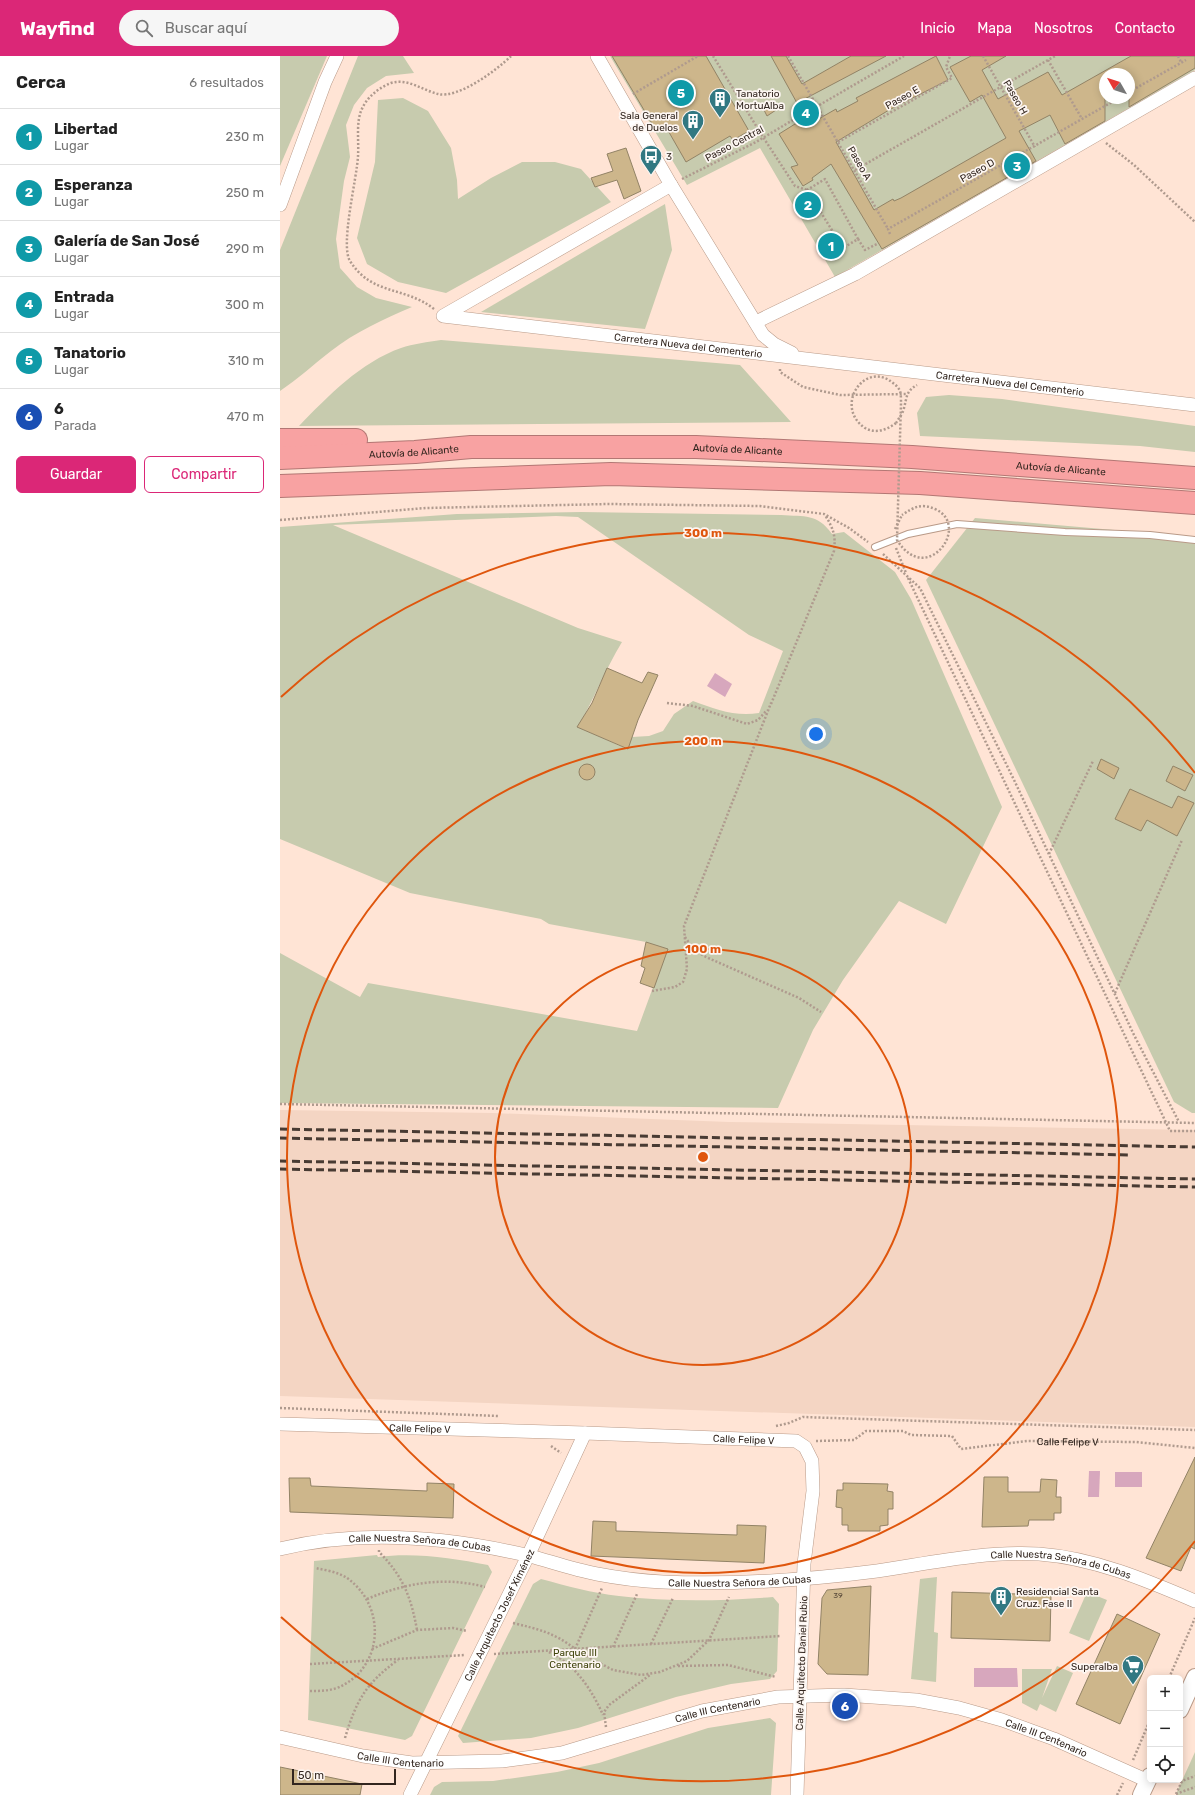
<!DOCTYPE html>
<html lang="es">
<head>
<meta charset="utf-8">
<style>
	:root { --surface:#fff; --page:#f6f6f6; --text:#222; --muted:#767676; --line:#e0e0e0; --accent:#db2777 }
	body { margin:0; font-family:Rubik,sans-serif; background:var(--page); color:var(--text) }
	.controls { position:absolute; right:12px; bottom:12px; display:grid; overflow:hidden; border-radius:6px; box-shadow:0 2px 10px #0003 }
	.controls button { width:36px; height:36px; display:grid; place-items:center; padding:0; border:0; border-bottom:1px solid var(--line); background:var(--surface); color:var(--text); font:20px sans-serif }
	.compass { position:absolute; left:819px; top:12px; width:36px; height:36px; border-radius:50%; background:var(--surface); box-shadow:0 2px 10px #0003; rotate:309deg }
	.scale { position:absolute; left:12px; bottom:10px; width:104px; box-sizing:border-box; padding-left:4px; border:2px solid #32261f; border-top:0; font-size:11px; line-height:14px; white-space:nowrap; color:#32261f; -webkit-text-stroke:3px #fdf6f2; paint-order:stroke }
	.you { position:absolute; left:536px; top:678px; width:14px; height:14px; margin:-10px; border:3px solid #fff; border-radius:50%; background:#1a73e8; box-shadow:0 0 0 6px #1a73e833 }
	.badge { display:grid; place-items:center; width:26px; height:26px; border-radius:50%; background:var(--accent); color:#fff; font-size:13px; font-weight:700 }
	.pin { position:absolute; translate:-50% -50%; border:2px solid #fff; box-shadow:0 1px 4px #0006 }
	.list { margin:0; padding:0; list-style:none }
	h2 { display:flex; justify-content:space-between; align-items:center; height:52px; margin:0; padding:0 16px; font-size:17px }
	h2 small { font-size:13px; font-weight:400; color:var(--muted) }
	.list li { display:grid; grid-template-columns:26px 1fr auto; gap:12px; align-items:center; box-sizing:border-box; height:56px; padding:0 16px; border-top:1px solid var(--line) }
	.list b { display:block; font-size:15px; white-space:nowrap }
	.list p { margin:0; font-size:13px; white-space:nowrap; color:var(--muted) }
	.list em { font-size:13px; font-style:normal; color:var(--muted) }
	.actions { display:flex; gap:8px; padding:12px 16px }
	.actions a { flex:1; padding:9px 0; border:1px solid var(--accent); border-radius:6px; text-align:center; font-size:14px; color:var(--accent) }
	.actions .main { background:var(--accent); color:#fff }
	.icon { flex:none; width:22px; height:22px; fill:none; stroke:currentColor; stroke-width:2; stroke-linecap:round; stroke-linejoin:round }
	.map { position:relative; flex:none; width:915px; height:1739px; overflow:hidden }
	header { display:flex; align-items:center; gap:24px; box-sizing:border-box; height:56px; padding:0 20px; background:var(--accent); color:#fff }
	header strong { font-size:19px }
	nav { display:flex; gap:22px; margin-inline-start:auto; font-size:14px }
	.search { width:280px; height:36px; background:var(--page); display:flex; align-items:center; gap:10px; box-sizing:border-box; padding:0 14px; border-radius:22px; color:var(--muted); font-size:15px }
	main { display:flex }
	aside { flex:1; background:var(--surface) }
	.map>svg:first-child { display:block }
	.built { fill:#f4d5c3 }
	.green { fill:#c7cbae; fill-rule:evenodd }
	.water { fill:#d7a7bd }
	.building { fill:#cdb68b; stroke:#928366 }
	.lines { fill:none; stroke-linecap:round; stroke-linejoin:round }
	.service-casing { stroke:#b99a88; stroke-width:8 }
	.minor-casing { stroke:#b99a88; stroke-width:14 }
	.tertiary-casing { stroke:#b99a88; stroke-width:18 }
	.motorway-casing { stroke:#b37774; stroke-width:24 }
	.path { stroke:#af9a8e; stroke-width:2.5; stroke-dasharray:2 2; stroke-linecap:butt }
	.service { stroke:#fff; stroke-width:6 }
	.minor { stroke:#fff; stroke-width:13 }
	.tertiary { stroke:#fff; stroke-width:16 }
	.motorway { stroke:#f8a2a2; stroke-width:22 }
	.rail { stroke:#483b33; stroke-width:3; stroke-dasharray:8 4; stroke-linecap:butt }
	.path-bridge { stroke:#af9a8e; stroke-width:2.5; stroke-dasharray:2 2; stroke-linecap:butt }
	.ring { fill:none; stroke:#df560d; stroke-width:2 }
	.labels { text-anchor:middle; stroke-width:3.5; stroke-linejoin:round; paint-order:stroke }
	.number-label { font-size:8px; fill:#594a3a }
	.poi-label { font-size:10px; fill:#32261f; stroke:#fdf6f2; text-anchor:start }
	.street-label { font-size:10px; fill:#32261f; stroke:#fdf6f2 }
	.park-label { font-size:10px; fill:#3e4209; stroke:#fdf6f2 }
	.centre { fill:#df560d; stroke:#fdf6f2; stroke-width:2 }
	.ring-label { font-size:12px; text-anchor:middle; font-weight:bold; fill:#df560d; stroke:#fdf6f2; stroke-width:3.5; stroke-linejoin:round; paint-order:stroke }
</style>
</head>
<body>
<header>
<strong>Wayfind</strong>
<div class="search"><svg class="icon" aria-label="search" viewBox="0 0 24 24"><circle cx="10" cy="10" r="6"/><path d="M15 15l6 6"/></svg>Buscar aquí</div>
<nav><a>Inicio</a><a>Mapa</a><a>Nosotros</a><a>Contacto</a></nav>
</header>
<main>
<aside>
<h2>Cerca<small>6 resultados</small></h2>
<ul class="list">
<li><span class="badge" style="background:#0f9aa8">1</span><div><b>Libertad</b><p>Lugar</p></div><em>230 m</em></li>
<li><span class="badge" style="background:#0f9aa8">2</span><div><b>Esperanza</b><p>Lugar</p></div><em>250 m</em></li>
<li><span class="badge" style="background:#0f9aa8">3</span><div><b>Galería de San José</b><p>Lugar</p></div><em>290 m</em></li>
<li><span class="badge" style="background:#0f9aa8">4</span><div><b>Entrada</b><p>Lugar</p></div><em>300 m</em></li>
<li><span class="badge" style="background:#0f9aa8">5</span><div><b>Tanatorio</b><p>Lugar</p></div><em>310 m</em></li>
<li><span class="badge" style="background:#1a4fb4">6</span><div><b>6</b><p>Parada</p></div><em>470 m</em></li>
</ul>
<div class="actions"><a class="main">Guardar</a><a>Compartir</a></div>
</aside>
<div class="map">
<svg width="915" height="1739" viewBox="0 0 915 1739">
	<rect width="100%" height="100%" fill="#ffe4d5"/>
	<path class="built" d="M0,1054l213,3 236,9 466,8v297l-915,-31z"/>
	<g class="green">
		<path d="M0,0h47l-47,110z"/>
		<path d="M78,0h45l11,17 -28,3 -19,12 -13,17 -8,20 4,32 -6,24 -8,58 4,29 17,19 19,11 36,9c-28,12 -57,25 -81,44 -17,13 -33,28 -51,40v-141z"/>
		<path d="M330,0h585v14l-360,207 -75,-129 -73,37zM825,18h24v24h-24z"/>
		<path d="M123,42l25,13 23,37 6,32 1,19 33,-21 31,-16h33l26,7 30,33 -165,91 -48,-11 -31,-18 -10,-26 18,-76 3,-62z"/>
		<path d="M385,148l7,46 -27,79 -164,-17z"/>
		<path d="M161,284l299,25 51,57 -492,4c29,-30 62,-64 102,-78 12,-4 27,-6 40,-8z"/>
		<path d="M669,339l53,4 193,27v26l-55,-6 -220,-10 -3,-23 9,-16z"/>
		<path d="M301,456l200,3c24,2 36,-2 51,19l12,-2 51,40 16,27 91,208 -56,117 -47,-23 -56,79 -30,50 -35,78 -498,-5v-150l80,44 8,-14 269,48 30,-82 -21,-7 -97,-18 -8,-5 -131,-26 -130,-54v-312l177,-13zM276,460l22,1 171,118 34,16 -24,62c-24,4 -44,-4 -66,-12l-19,13 -11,17 -14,5 -17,1 -5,12 -49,-22c16,-28 27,-57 44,-85l-44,-14 -245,-103z"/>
		<path d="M695,462l220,19v576h-3l-18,-11 -248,-522z"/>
		<path d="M97,1499l1,2c35,-5 75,1 110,8l4,7 -80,164 -7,4 -97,-20 6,-159z"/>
		<path d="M657,1521l-3,55 4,1 -2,49 -25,-3 9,-100z"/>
		<path d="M261,1523c26,7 51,14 78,17 50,6 103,5 154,1l6,7 -2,67 -7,8 -39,5 -55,13 -98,31 -47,10 -68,5 -5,-7 75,-152z"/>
		<path d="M807,1536l20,8 -18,41 -20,-8z"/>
		<path d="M777,1610l16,7 -17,39 -16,-8 -3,7 -15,-8v-34h30l-10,29z"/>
		<path d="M490,1662l6,5 -5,72h-341l4,-8 8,-5 51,-1 64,-9 42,-9 109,-35z"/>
		<path d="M915,1696v43h-18l-1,-1z"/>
	</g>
	<g class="water">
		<path d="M435,617l17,11 -7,13 -18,-11z"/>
		<path d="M809,1415h11l-1,26h-11z"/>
		<rect x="835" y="1416" width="27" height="15"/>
		<path d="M694,1612h43l1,19h-44z"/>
	</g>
	<g class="building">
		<path d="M332,0h94l43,75 -16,9 -3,-4 -44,26 -20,-35 -9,5z"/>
		<path d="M491,0h15l16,28 49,-28h35l-89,47z"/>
		<path d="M656,0l12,24 -59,30 -53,32 38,68 19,-11 1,2 7,-3 105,-60 -24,-43 -12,7 -20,-35 21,-11h35l-24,14 16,29 50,-27 14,23 69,-39h64v12l-66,39v-33h-24v47l-40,23 -15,-29 -31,16 17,30 -154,88 -51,-85 -19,14 1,2 -10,6 -12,-19 7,-2 -19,-31 32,-20 4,7 21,-12 1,3 21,-11 -2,-3z"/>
		<path d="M491,46l5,8 -9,6 -5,-10z"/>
		<path d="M346,92l15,43 -17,8 -7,-19 -22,7 -4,-9 22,-7 -6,-17z"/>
		<path d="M327,612l35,15 6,-11 10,3 -20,45 -10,29 -51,-22 15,-24z"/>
		<path d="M821,703l18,9 -5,11 -17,-10z"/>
		<circle cx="307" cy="716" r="8"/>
		<path d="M893,710l20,9 -8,16 -19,-10z"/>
		<path d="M850,733l42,19 6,-12 16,7 -17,33 -30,-16 -6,11 -26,-12z"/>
		<path d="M366,886l22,7 -14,39 -14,-5 5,-15 -4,-2z"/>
		<path d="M915,1401v92l-4,-2 -10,24 -35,-13z"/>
		<path d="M704,1421h24v15h32l1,-13 16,1 -1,17h5v16h-7v7h-25l-1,6 -46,1z"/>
		<path d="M9,1422h21l1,8 116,5v-8l27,1 -1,34 -163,-6z"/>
		<path d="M563,1427l45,1 -1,7 6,1v17h-5v16l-8,1v5h-32v-6h-6v-17l-6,-1 1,-17h6z"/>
		<path d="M313,1465l23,1v9l121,4v-10l29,1 -2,37 -173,-7z"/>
		<path d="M591,1530l-3,89 -41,-1 -9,-10 4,-66 5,-8z"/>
		<path d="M672,1536l99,3 -1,46 -99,-3z"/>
		<path d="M837,1558l43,20 -40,90 -44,-20z"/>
		<path d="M0,1711l82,17 -2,11h-80z"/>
	</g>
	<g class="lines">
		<g class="service-casing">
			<path id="service" d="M595,491l33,-13 49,-10 108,8 85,3 45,5"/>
		</g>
		<g class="minor-casing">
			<g id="minor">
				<path d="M317,0l74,129 92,150 11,9 18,9"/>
				<path id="s2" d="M391,129l-228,131 752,89"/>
				<path d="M0,149l45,-123 12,-26"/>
				<path d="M476,266l99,-48 340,-196"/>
				<path id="s3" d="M0,1368l305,9 211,8 9,6 7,14 1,30 -9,73 -7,231"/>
				<path id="s4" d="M0,1493c81,-20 169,-12 250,7 22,6 45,14 67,18 21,4 44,7 66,8 71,3 144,-2 214,-11 54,-8 107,-20 162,-17 55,4 107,26 156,47"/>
				<path id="s5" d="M0,1681l83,19 49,7 90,-2 60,-8 140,-42 76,-14 66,-2 72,5 43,8 43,12 52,19 94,42"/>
				<path id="s6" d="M130,1739l118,-239 57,-123"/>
			</g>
		</g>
		<g class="tertiary-casing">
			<g id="tertiary">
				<path d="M900,1654l15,-33"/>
				<path d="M861,1739l9,-19"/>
			</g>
		</g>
		<g class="motorway-casing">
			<g id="motorway">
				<path d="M0,384h76"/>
				<path id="s7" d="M0,402l135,-6 56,-5h225l216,10 283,21"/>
				<path d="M0,430l331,-12 309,9 275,20"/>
			</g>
		</g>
		<g class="path">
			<path d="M433,0l50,81 32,49 12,4 36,58 15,-9 -33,-60 -18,11"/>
			<path d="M508,0l100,173"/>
			<path d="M703,0l52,91"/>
			<path d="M898,0l3,6"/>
			<path d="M768,4l34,59"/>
			<path d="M849,36l57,-32"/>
			<path d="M353,38l65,-38"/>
			<path d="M529,55l95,-55"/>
			<path d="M558,86l114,-64 -6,-11 4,-11"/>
			<path d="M826,87l28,22 61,57"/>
			<path d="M575,114l200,-114"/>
			<path d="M402,123l74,-37 47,-28"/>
			<path d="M610,178l-2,-5 231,-131"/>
			<path d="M578,183l7,11 12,-6"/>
			<path d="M154,253c-29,-23 -62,-13 -84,-48 -10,-16 7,-83 8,-105 1,-14 -2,-32 3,-45 5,-13 17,-23 30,-28 17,-5 31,7 47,11 20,5 59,-24 73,-38"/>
			<path d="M500,313v3l23,15 37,8 66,-1"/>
			<path d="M616,367c3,-5 7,-10 8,-15 3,-11 2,-17 13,-23"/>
			<path d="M0,464l146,-12 182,-4 152,2 64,8 25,14 19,14"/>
			<path d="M615,473l7,-14"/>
			<path d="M616,492l10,25"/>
			<path d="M603,498l37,34 95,194 119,253 45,87"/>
			<path d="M628,522l262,553h25"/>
			<path d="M387,647l26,3 54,18 11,-4 9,-10"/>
			<path d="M491,648l63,-153c2,-16 -1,-23 -9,-36"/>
			<path d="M769,798l44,-93"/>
			<path d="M405,881l9,13 12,7 93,41 22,14"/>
			<path d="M372,935l23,-4 8,-5 4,-13 -3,-43 87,-223"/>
			<path d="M835,937l67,-153"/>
			<path d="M0,1048l915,19"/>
			<path d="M0,1352l219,8"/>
			<path d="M496,1370l13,-3 14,-6 392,13"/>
			<path id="s1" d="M536,1385l38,-1 12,-9h37l8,4 41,1 9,13 66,-8 109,1 59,6"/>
			<path d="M271,1390l10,7"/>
			<path d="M99,1494v2c24,24 32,45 38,78"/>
			<path d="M87,1543c38,-16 78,-23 118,-12"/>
			<path d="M233,1567c25,6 42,10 62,26l27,-61"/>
			<path d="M371,1588l22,-46"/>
			<path d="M333,1591l24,-53"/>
			<path d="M92,1593l45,-19 36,-2 14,3"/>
			<path d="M302,1593l6,8 25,13 28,5 19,-3 27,-11 22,-21 20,-43"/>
			<path d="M269,1596c26,12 43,38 54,63"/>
			<path d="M214,1598l286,-18"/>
			<path d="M30,1608l155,-9"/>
			<path d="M398,1610l50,-1 48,12"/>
			<path d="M889,1622l26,-60"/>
			<path d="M30,1635c9,0 18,0 27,-3 47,-19 50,-82 10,-110 -9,-6 -22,-8 -32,-10"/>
			<path d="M326,1671l-2,-15 5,-7 41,-30"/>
			<path d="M65,1682c11,-37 21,-55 53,-78"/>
			<path d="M853,1704l17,-40"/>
			<path d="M896,1738l6,-13 13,-5"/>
			<path d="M896,1738l19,-7"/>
			<path d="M837,1739l6,-12"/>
		</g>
		<use href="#service" class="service"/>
		<use href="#minor" class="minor"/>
		<use href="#tertiary" class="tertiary"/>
		<use href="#motorway" class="motorway"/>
		<g class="rail">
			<path d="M0,1073l915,18"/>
			<path d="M0,1082l851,17"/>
			<path d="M0,1105l915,18"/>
			<path d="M0,1113l915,18"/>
		</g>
		<path class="path-bridge" d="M616,367c-9,7 -21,11 -31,5 -30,-20 -4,-64 24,-48 4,3 9,6 11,11 1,3 1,9 1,12l-4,137c30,48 75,-15 38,-31 -14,-6 -21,-2 -33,6"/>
	</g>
	<g class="ring">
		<circle cx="423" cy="1101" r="208"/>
		<circle cx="423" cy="1101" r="416"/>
		<path d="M915 1485A624 624 0 0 1 1 1561M1 641A624 624 0 0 1 915 717"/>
	</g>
	<defs>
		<g id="building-pin" transform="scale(1.15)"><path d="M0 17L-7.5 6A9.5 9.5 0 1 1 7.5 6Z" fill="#317882" stroke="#fdf6f2"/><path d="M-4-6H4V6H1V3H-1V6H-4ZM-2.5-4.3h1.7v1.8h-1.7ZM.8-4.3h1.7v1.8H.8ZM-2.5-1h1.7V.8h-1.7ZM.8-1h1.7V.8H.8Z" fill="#fff"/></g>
		<g id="bus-pin" transform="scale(1.15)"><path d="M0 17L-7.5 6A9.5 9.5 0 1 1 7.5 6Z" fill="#317882" stroke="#fdf6f2"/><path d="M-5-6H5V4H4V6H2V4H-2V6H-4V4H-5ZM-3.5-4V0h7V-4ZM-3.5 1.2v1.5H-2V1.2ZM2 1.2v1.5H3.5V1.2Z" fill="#fff"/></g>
		<g id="supermarket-pin" transform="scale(1.15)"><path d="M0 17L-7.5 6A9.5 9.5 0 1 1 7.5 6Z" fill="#317882" stroke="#fdf6f2"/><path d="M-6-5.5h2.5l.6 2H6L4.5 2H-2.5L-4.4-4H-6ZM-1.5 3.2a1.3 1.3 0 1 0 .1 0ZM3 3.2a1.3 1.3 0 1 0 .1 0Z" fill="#fff"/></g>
	</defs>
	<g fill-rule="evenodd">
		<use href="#building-pin" x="440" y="43"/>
		<use href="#building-pin" x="413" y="65"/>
		<use href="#bus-pin" x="371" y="100"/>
		<use href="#building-pin" x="721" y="1541"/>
		<use href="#supermarket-pin" x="853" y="1610"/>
	</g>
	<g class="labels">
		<g class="number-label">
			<text x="558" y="1542">39</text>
		</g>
		<g class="poi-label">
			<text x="456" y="41">Tanatorio<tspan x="456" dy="12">MortuAlba</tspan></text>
			<text x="398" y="63" text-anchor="end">Sala General<tspan x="398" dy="12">de Duelos</tspan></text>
			<text x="386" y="104">3</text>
			<text x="736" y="1539">Residencial Santa<tspan x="736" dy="12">Cruz. Fase II</tspan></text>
			<text x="838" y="1614" text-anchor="end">Superalba</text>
		</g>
		<g class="street-label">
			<text transform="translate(622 41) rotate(-29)" y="4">Paseo E</text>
			<text transform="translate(736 41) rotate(60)" y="4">Paseo H</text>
			<text transform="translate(454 87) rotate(-28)" y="4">Paseo Central</text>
			<text transform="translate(580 107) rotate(60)" y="4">Paseo A</text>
			<text transform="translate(697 114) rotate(-29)" y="4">Paseo D</text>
			<text dy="4" stroke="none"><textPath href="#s2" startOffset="510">Carretera Nueva del Cementerio</textPath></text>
			<text dy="4" stroke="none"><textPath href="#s2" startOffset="834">Carretera Nueva del Cementerio</textPath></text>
			<text dy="4" stroke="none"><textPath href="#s7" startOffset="458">Autovía de Alicante</textPath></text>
			<text dy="4" stroke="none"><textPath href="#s7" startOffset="134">Autovía de Alicante</textPath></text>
			<text dy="4" stroke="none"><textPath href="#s7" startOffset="782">Autovía de Alicante</textPath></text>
			<text dy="4" stroke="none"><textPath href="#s3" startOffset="140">Calle Felipe V</textPath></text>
			<text dy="4" stroke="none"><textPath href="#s3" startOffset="464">Calle Felipe V</textPath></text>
			<text dy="4" stroke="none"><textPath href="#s1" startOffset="263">Calle Felipe V</textPath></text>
			<text dy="4" stroke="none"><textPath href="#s4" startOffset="141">Calle Nuestra Señora de Cubas</textPath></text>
			<text dy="4" stroke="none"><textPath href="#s4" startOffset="789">Calle Nuestra Señora de Cubas</textPath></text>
			<text dy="4" stroke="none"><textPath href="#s4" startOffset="465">Calle Nuestra Señora de Cubas</textPath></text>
			<text dy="4" stroke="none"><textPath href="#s6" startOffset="201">Calle Arquitecto Josef Ximénez</textPath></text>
			<text transform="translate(521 1607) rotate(-88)" y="4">Calle Arquitecto Daniel Rubio</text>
			<text dy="4" stroke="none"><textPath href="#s5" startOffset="447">Calle III Centenario</textPath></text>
			<text dy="4" stroke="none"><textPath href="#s5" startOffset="783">Calle III Centenario</textPath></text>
			<text dy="4" stroke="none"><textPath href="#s5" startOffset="123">Calle III Centenario</textPath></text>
		</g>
		<g class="park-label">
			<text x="295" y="1600">Parque III<tspan x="295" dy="12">Centenario</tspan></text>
		</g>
	</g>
	<circle cx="423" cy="1101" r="6" class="centre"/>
	<g class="ring-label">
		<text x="423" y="481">300 m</text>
		<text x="423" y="689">200 m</text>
		<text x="423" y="897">100 m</text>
	</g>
</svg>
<div class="controls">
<button>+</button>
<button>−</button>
<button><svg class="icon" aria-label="locate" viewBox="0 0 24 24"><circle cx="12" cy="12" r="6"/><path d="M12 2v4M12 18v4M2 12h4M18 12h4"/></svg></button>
</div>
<svg class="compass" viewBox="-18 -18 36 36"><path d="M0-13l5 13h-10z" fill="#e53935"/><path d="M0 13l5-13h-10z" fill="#767676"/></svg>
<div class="scale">50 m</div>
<div class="you"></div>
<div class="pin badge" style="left:551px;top:190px;background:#0f9aa8">1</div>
<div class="pin badge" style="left:528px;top:149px;background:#0f9aa8">2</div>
<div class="pin badge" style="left:737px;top:110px;background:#0f9aa8">3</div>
<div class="pin badge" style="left:526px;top:57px;background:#0f9aa8">4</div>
<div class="pin badge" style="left:401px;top:37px;background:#0f9aa8">5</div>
<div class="pin badge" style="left:565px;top:1650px;background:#1a4fb4">6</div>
</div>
</main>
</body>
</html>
